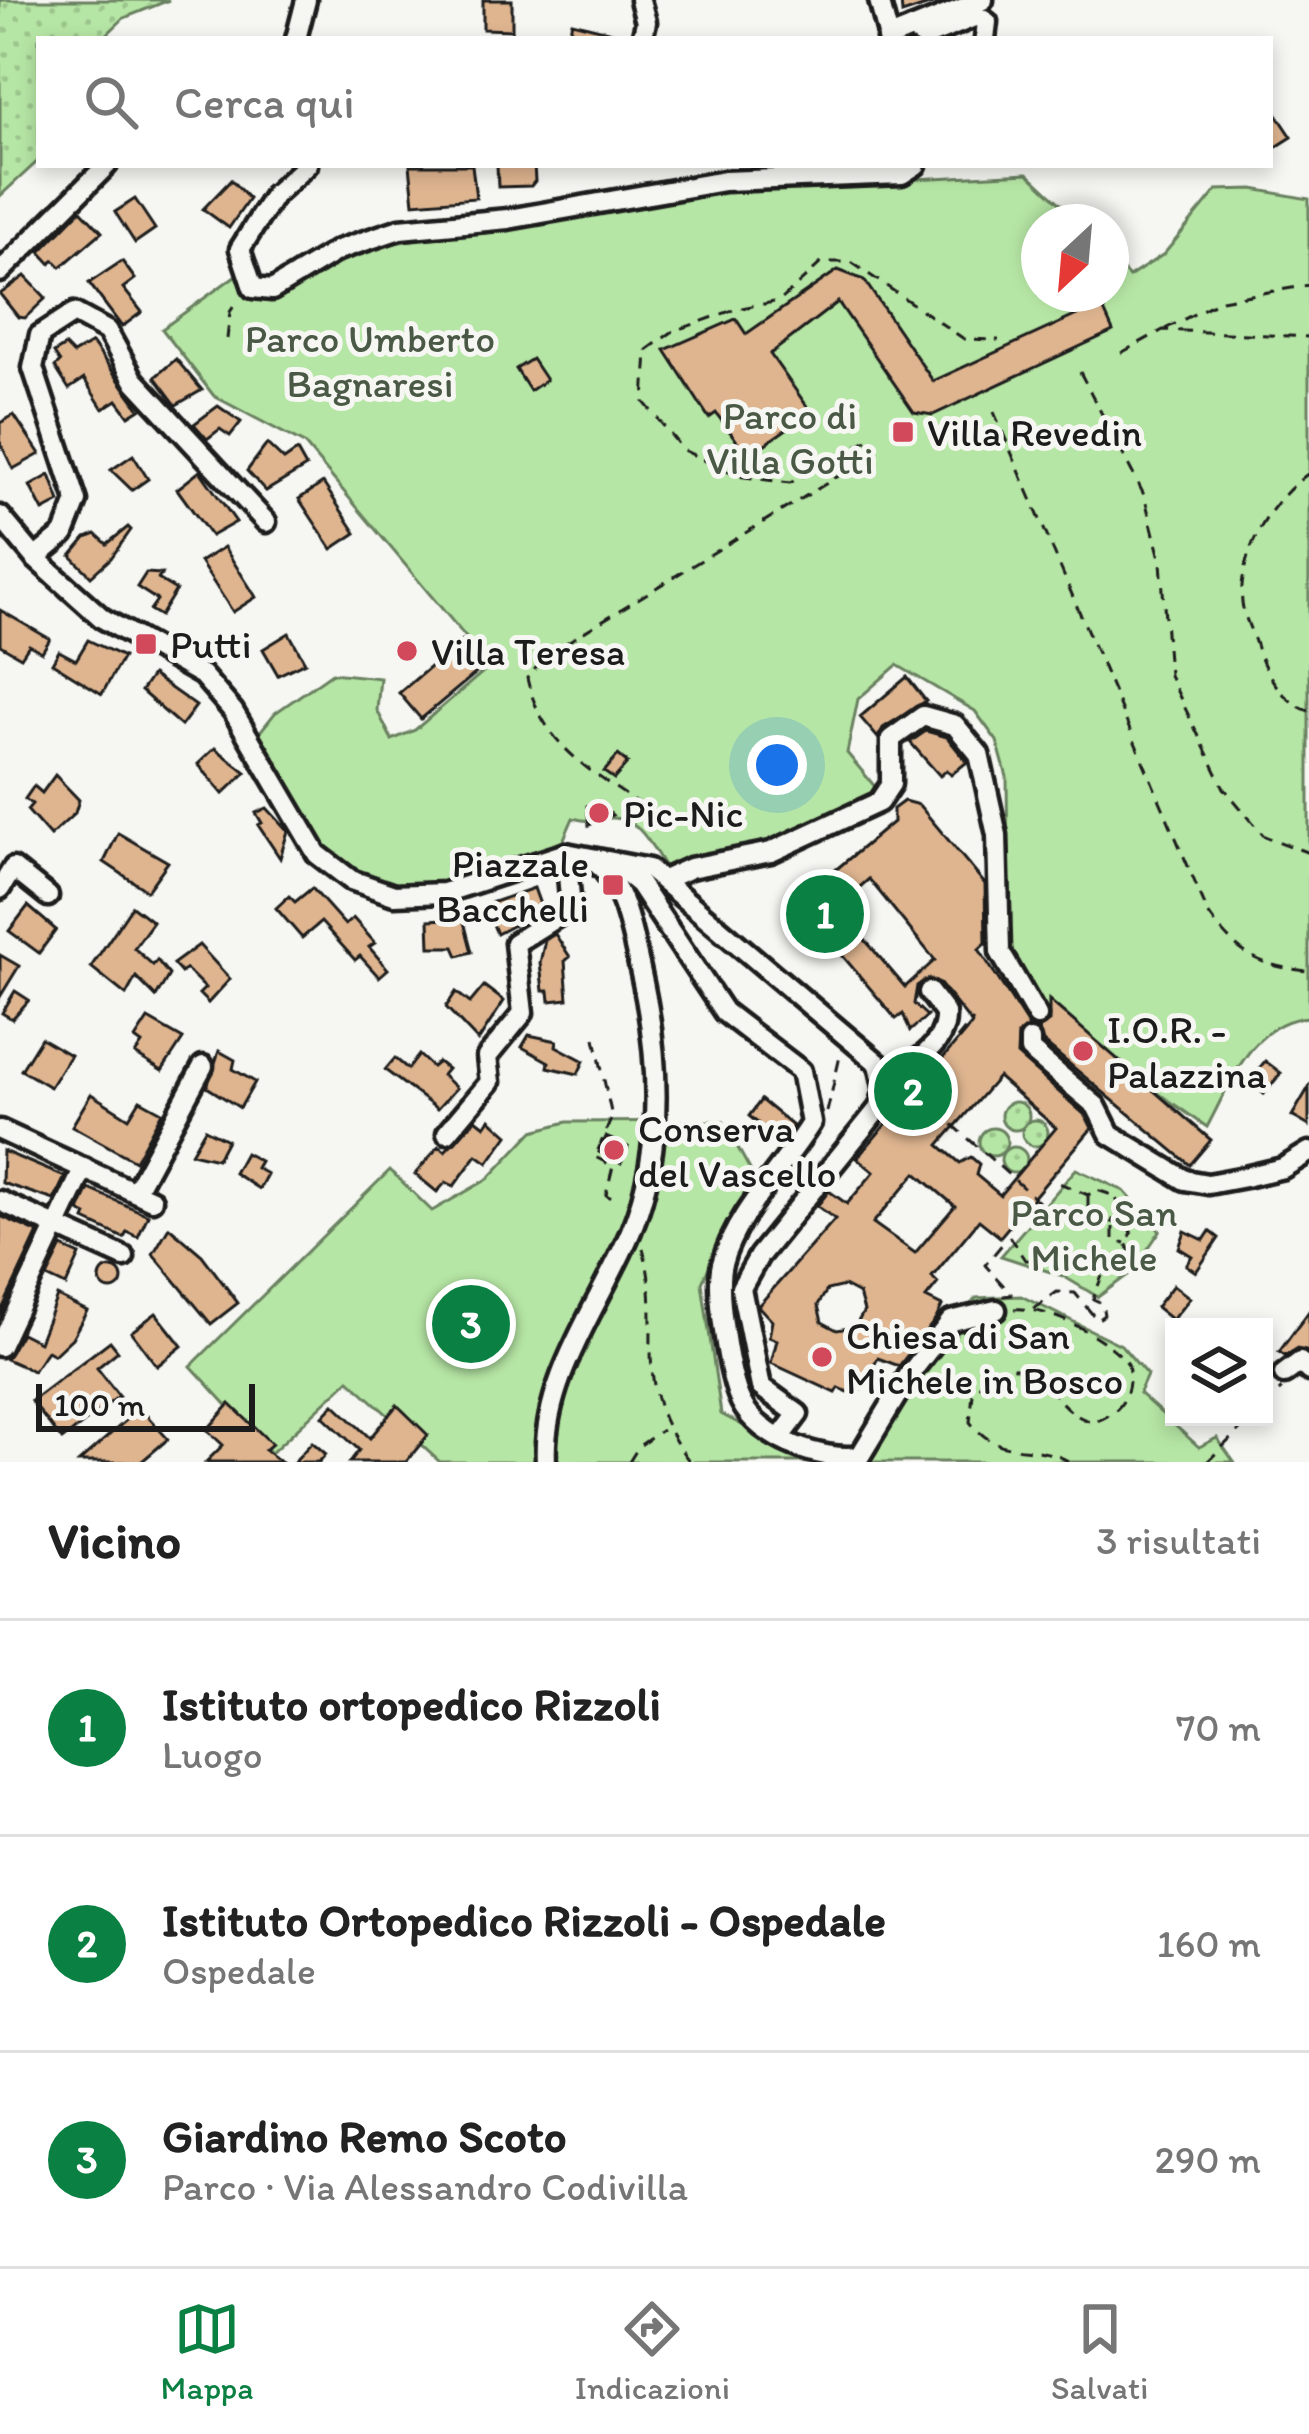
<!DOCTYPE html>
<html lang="it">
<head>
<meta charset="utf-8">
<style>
	:root { --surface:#fff; --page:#f2f2f2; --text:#222; --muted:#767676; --line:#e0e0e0; --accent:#0b8043 }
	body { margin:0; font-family:Itim,sans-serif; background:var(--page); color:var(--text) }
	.controls { position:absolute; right:36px; bottom:36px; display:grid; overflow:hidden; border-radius:0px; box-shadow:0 6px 18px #0003 }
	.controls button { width:108px; height:108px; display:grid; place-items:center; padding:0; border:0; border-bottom:3px solid var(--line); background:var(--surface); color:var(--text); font:60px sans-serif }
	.compass { position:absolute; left:1021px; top:204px; width:108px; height:108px; border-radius:50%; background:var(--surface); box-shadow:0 6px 18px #0003; rotate:206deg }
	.scale { position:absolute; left:36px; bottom:30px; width:219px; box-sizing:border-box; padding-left:12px; border:6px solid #1c1c1c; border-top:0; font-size:33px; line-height:42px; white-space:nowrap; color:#1c1c1c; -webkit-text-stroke:9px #f6f6f2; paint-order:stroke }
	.you { position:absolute; left:777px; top:765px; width:42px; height:42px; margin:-30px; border:9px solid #fff; border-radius:50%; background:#1a73e8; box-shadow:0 0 0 18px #1a73e833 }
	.badge { display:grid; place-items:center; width:78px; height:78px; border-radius:50%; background:var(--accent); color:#fff; font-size:39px; font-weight:700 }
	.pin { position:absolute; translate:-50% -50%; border:6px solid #fff; box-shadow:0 3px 12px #0006 }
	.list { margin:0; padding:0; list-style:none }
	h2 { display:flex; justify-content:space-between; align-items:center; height:156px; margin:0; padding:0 48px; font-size:51px }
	h2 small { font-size:39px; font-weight:400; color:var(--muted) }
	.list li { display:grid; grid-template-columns:78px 1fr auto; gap:36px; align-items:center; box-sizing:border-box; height:216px; padding:0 48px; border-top:3px solid var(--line) }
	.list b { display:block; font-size:45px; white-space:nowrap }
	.list p { margin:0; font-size:39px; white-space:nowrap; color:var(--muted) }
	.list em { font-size:39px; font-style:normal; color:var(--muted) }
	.icon { flex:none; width:66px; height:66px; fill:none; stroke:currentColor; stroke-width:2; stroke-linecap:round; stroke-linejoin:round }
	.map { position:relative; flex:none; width:1309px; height:1462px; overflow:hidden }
	.search { position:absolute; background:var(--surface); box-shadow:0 6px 18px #0003; left:36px; right:36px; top:36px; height:132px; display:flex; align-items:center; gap:30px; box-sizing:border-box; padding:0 42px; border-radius:0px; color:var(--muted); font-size:45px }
	.sheet { height:804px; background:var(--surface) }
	nav { display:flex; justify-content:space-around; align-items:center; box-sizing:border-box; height:168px; border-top:3px solid var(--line); background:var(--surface); font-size:33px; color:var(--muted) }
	nav a { display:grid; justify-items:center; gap:6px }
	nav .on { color:var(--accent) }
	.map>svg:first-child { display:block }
	.grass { fill:url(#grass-dots); stroke:#698160; stroke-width:3 }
	.green { fill:#b6e6a5; stroke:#698160; stroke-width:3 }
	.building { fill:#dfb590; stroke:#1c1c1c; stroke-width:3; fill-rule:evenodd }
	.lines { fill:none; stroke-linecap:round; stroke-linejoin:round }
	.minor-casing { stroke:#1c1c1c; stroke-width:27 }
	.path { stroke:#1c1c1c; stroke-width:3; stroke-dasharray:12 9; stroke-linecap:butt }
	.minor { stroke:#f6f6f2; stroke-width:18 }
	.poi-dot { fill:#d1495b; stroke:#f6f6f2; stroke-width:4.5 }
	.labels { text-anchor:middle; stroke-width:10; stroke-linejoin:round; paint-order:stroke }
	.park-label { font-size:39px; fill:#4a5945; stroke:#f6f6f2 }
	.poi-label { font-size:39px; fill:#1c1c1c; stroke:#f6f6f2; text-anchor:start }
</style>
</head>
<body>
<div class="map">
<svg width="1309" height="1462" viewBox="0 0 1309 1462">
	<defs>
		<pattern id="grass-dots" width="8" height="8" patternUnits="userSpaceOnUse" patternTransform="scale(3)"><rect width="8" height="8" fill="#b6e6a5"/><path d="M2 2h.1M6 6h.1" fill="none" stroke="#9cc58d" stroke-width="1.8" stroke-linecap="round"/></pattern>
	</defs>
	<rect width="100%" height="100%" fill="#f6f6f2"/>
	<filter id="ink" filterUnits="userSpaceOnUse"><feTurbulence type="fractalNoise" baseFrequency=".00833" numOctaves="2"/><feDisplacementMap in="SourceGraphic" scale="24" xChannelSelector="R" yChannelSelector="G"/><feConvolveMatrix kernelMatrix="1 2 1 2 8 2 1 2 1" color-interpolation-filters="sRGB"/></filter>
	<g filter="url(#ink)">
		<g class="grass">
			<path d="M0,0h169l-45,18 -22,21h-63v121l-39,36z"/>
			<circle cx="1015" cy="1116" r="14"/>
			<circle cx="1035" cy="1133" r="13"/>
			<circle cx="993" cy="1142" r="14"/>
			<circle cx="1014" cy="1160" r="13"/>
		</g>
		<g class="green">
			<path d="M1028,173l52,49h-41v72h72v-36l18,19 35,-23 53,-64 36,-1 56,10v818c-57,3 -79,68 -102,110l-172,-119 -26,-35 -2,-196 -10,-36 -22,-30 -78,-46 -39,34 -11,54 34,41c-72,36 -137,61 -216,73 -13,-20 -26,-51 -55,-49 -16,1 -20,5 -37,0l-17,39 -18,1 -74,38 -62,2 -67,-23 -84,-132 24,-30 57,-40 48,5 -3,32 15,30 23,-10 75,-64 -186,-222 -90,-48 -52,-67 77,-56 11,19 113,-44 364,-59z"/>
			<path d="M723,1121l36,65 -37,51 -20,46 19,131 92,48h-373l-91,-82 -78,73 -80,-87 199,-196 42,41 56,-32 45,-48 34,-9z"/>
			<path d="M1076,1169l48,22 36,40 -28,41 -34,25 -35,-21 -62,-20z"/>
			<path d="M1021,1296l100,49 26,30 -8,18 60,54 18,-9 17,24h-372l39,-65 75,-99z"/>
		</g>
		<g class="building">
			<path d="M483,0h29v30l-29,-1z"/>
			<path d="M901,0h36l1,2 -36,12z"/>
			<path d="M572,22l52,13 -1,4h-56z"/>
			<path d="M1270,104l22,33 -22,14z"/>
			<path d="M410,165h62l4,33 -62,5z"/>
			<path d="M497,165h37l1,16 -4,5 -33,1z"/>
			<path d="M231,180l18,19 -20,29 -26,-19z"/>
			<path d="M135,199l20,30 -20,14 -20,-31z"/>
			<path d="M81,210l21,22 -41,35 -7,-7 -3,4 -11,-12z"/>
			<path d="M122,261l13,18 -12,9 19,24 -20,15 -33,-44z"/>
			<path d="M838,270l26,10 69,101 168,-77 12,27 -180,84 -19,-3 -76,-110 -68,52 41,58 -63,44 -32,-43 -7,5 -44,-68 71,-31 10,15z"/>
			<path d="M25,276l21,22 -21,20 -7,-1 -18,-23z"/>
			<path d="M92,343l48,66 -11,7 -12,-16 -14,9 -19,-30 -15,10 -14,-22 5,-5 -6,-9 11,-7 8,8z"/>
			<path d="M176,359l26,31 -26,15 -21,-28z"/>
			<path d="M532,359l14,21 -16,11 -14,-22z"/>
			<path d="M218,406l23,16 -11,14 -10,-7 -13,10 -13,-15z"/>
			<path d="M14,415l26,39 -27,15 -13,-27v-19z"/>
			<path d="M267,444l17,16 13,-9 9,16 -40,24 -19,-20z"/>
			<path d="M133,455l15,24 -16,11 -21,-20z"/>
			<path d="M200,471l36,51 -25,14 -34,-47z"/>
			<path d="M50,475l10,27 -17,9 -13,-25z"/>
			<path d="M323,483l33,50 -24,16 -33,-50z"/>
			<path d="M128,527l3,3 -20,28 -20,18 -20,-20 15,-18 10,-4 11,10z"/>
			<path d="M224,547l32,50 -23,15 -33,-50z"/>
			<path d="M146,573l16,1 -4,5 18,11 -16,26 -10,-6 7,-10 -20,-13z"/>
			<path d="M0,610l50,29 -8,13 -13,-7 -8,12 -21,-12z"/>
			<path d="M289,633l16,29 -27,13 -15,-26z"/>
			<path d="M88,640l35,17 -21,37 -50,-31 7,-12 17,9z"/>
			<path d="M462,640l25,24 -66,55 -22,-26z"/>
			<path d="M152,675l44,31 -15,20 -40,-35z"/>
			<path d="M907,677l19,24 -43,27 -5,10 -18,-21z"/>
			<path d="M926,731l21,6 20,25 -16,13 -4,-5 -7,6 -30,-34z"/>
			<path d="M215,748l31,24 -23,22 -25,-30z"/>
			<path d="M618,755l10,8 -14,16 -10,-7z"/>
			<path d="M55,775l24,25 -4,13 -25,23 -23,-26 5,-6 -7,-5 9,-13 8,7z"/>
			<path d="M598,801l14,14 -23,10 -2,-19z"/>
			<path d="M904,801l15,4 66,79 1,59 -7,6 50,78 -11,7 -1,21 69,61 6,12 -92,109 -21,-17 -47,57 6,6 -12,15 16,8 -6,13 -37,47 -21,-8 -21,38 -18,-8 -3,5 -65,-30 6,-23 -8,-3 3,-16 -14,-15 77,-87 -18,-13 12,-15 18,13 27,-32 -17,-14 53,-62 -5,-5 15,-17 6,4 46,-54 -32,-40 -12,-5 -11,7 -3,18 13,12 -17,15 -7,-17 -7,5 -99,-117 96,-80v-13zM869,879l66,81 -30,27 -68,-80zM998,1077l58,51 -56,67 -24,-20 3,-11 -8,-7 -11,6 -21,-18zM916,1173l39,33 -40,47 -42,-30zM844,1286l15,8 5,17 -9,16 -18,3 -15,-8 -4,-17 9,-15z"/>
			<path d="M267,808l21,23 -8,27 -22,-33 4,-2 -6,-10z"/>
			<path d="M118,833l50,29 -21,29 -43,-29z"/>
			<path d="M312,888l33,37 8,-7 22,25 -6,4 19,22 -9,8 -19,-21 -5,4 -34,-38 -19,16 -26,-30 13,-12 6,6z"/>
			<path d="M534,888l8,22 -45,24 -12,-29z"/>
			<path d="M28,906l28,24 -17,23 -30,-22z"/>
			<path d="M132,906l21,16 -19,26 19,17 4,-5 12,15 -13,22 -20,-20 -10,18 -35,-28z"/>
			<path d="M463,918l9,34 -14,4 -4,-9h-24l-1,-27z"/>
			<path d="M555,934l15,23 -5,4 3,38 -18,2 -1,-10h-6l-3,-28 5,-23z"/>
			<path d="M199,945l31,34 -22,24 -9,-9 6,-6 -19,-19 -5,4 -8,-9z"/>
			<path d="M0,955l19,11 -19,31z"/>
			<path d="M484,986l20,15 -26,40 -32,-34 10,-15 14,11z"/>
			<path d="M15,991l14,9 -17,19 -10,-6z"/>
			<path d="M1049,1000l162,140 -21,25 -147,-123 -5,-13 11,-7z"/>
			<path d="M148,1019l35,20 -21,32 -27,-17 7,-10 -7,-5z"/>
			<path d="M529,1035l28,6 -1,5 28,15 -6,13 -30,-7 1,-5 -27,-15z"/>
			<path d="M41,1038l29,17 -20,32 -29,-17z"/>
			<path d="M219,1051l16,9 -2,9 22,13 -15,26 -33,-21z"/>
			<path d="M419,1055l13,12 6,-5 9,7 -5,6 14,13 -19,21 -52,-39 10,-12 13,11z"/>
			<path d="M1265,1061l16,12 -17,21 -15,-13z"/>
			<path d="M1309,1087v39l-17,-10z"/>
			<path d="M91,1094l38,24 11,-18 22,12 -27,49 -63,-35z"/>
			<path d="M761,1100l32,26 -12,16 -32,-26z"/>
			<path d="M476,1119l9,7 5,-7 18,16 -20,28 -11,-8 -23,31 -8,-4 -9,10 -22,-18 24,-28 6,5z"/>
			<path d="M205,1129l22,11 -10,19 -26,-6z"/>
			<path d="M606,1137l22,10 -7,16 -22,-11z"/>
			<path d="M3,1151l62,26 -11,23 -52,-17z"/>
			<path d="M245,1153l15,8 -4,7 11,6 -8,15 -25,-16z"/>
			<path d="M89,1189l59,26 -10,22 -11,-5 -3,6 -39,-18 2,-5 -8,-4z"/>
			<path d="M0,1216l38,17 -38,81z"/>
			<path d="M169,1227l33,28 36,48 -27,21 -58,-70z"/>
			<path d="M1185,1231l19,9 6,-9 9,7 -23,34 -10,-7 6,-9 -13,-8z"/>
			<path d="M62,1247l18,8 -14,31 -19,-9z"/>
			<circle cx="111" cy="1279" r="11"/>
			<path d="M1173,1285l17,13 -18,22 -16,-13z"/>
			<path d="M57,1296l30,15 -15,27 -18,17 -7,-4 -14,20 -27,-12 15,-26 18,9z"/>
			<path d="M1309,1311v41l-12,-3 -12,7 -6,-4z"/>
			<path d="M156,1313l26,33 -25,20 -26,-34z"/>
			<path d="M110,1341l8,10 -21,17 22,28 -57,44 -31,-39z"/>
			<path d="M230,1404l42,40 -7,6 16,12h-75l17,-17 -16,-15z"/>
			<path d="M334,1404l36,34 27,-33 31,30 -22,27h-56l9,-12 -36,-34z"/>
			<path d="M140,1408l28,31 -27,23h-62z"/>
			<path d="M312,1442l14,12 -7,8h-25z"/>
		</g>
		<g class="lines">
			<g class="minor-casing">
				<g id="minor">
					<path d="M640,0l6,22 -4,17"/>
					<path d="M879,0l10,38"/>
					<path d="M912,29l13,8 52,-21 10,6 -2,17"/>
					<path d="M296,39l10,-39"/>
					<path d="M887,39l96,-39"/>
					<path d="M307,165l-33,30 -34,54 13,39 19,2 66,-40 62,-21 108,-10 216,-38 178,-7 14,-9"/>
					<path d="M0,272l107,-107"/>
					<path d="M0,516l35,42 67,60 100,57 31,36 84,143 34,26 43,15 50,-2 122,-40 83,16 230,195 6,27 -6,17 -120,148 -18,32 20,99 37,27 -18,24"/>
					<path d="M35,558l29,-24 13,-33 -44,-133 7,-33 34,-22 33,18 27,49 132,142"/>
					<path d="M616,865l23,19 85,128 77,59 10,52c-27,44 -76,91 -89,141 -7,27 7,113 19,138 18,37 81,60 119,54l49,-81 42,-54 45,-11"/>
					<path d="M666,879l24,-11 81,-16 108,-50 12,-18v-45l32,-23 32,9 24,29 18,81 3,117 37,64"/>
					<path d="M0,889l13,-21 35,28"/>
					<path d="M1030,1040v10l66,56 14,28 75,46 23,4 37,-7 38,-9 26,-16"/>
					<path d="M885,1075c27,-7 62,-30 60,-62l-16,-21"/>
					<path d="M0,1130l152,70"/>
					<path d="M447,1133l43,-51 -3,-25 36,-44 -8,-70 56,-35 -5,-55"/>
					<path d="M135,1192l68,-126"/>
					<path d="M0,1201l124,56"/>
					<path d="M0,1346l84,-178"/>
					<path d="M1284,1374l16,-12 9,9"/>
					<path d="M546,1462c-5,-82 55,-159 85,-231 34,-84 29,-175 9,-262 -9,-37 -15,-84 -46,-108"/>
				</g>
			</g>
			<g class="path">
				<path d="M1165,329l56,-29 88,-15"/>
				<path d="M227,339l3,-27 8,-12"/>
				<path d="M1121,353l42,-23 146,7"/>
				<path d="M1080,372l64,123 17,67 8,113 55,113 40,48 45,17"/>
				<path d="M994,412l214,501c28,41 52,54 101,58"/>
				<path d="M867,440l-77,43 -53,-7 -54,-26 -39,-48 3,-52 25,-18 64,-23 44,-8 42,-39h29l113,77 35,1"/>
				<path d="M1309,473c-38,27 -71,80 -67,130 2,14 11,31 15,45 9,26 26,54 52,63"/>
				<path d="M643,806c-53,-34 -102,-63 -116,-128l21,-24 310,-190"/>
				<path d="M595,1038l17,79 -17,40 18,9 -7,29 12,6"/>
				<path d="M957,1039l16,-19"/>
				<path d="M921,1081l-7,9 125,112"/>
				<path d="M827,1112l14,-60"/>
				<path d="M1088,1196v23l22,4"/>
				<path d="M1113,1227v12l12,4"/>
				<path d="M1009,1236l16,24 45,1 36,13 23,-9 3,-9 -6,-13 6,-10 -6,-9 -14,-2 7,-17 -4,-9 -18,-6 -9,5 -31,-13"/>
				<path d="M643,1248c22,82 -16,133 47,214"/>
				<path d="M1003,1296l9,-1 -27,-30 19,-23"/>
				<path d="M1014,1309c32,-3 94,28 114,55 5,29 -6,50 -35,58 -48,-12 -38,-66 -102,-52l-18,24 -3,28c32,40 60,17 100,40"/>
				<path d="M1034,1309l23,-17 18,1 22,27 7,-5 -2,-12 -9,-4 9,-23"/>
				<path d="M1264,1407l18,-18"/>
				<path d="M629,1462l10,-16 23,-16"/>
				<path d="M1207,1462l46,-45"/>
			</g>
			<use href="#minor" class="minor"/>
		</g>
	</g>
	<g class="poi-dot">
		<rect x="891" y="420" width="24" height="24" rx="6"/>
		<rect x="134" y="632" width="24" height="24" rx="6"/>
		<circle cx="407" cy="651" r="12"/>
		<circle cx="599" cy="813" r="12"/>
		<rect x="601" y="873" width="24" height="24" rx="6"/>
		<circle cx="1083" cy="1051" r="12"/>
		<circle cx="614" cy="1150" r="12"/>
		<circle cx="822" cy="1357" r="12"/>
	</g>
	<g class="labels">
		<g class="park-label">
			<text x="370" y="352">Parco Umberto<tspan x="370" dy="45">Bagnaresi</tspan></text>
			<text x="790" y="429">Parco di<tspan x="790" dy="45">Villa Gotti</tspan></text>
			<text x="1094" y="1226">Parco San<tspan x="1094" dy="45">Michele</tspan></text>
		</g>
		<g class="poi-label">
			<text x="927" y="446">Villa Revedin</text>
			<text x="170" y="658">Putti</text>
			<text x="431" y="665">Villa Teresa</text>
			<text x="623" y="827">Pic-Nic</text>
			<text x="589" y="877" text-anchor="end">Piazzale<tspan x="589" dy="45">Bacchelli</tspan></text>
			<text x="1107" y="1043">I.O.R. -<tspan x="1107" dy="45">Palazzina</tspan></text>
			<text x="638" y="1142">Conserva<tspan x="638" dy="45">del Vascello</tspan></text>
			<text x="846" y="1349">Chiesa di San<tspan x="846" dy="45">Michele in Bosco</tspan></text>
		</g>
	</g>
</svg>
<div class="controls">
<button><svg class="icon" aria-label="layers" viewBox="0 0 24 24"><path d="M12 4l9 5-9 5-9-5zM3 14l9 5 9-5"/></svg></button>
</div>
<svg class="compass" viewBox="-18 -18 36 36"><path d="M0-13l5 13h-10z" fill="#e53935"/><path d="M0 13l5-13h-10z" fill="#767676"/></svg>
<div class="scale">100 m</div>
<div class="you"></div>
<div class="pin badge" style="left:825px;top:914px">1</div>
<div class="pin badge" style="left:913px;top:1091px">2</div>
<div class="pin badge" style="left:471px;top:1324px">3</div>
<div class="search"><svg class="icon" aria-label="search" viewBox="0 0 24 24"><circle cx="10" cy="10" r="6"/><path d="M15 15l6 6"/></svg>Cerca qui</div>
</div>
<section class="sheet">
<h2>Vicino<small>3 risultati</small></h2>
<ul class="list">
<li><span class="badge">1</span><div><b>Istituto ortopedico Rizzoli</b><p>Luogo</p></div><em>70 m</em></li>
<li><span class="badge">2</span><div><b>Istituto Ortopedico Rizzoli - Ospedale</b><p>Ospedale</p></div><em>160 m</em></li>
<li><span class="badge">3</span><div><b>Giardino Remo Scoto</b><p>Parco · Via Alessandro Codivilla</p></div><em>290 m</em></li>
</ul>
</section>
<nav>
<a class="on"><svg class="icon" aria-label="map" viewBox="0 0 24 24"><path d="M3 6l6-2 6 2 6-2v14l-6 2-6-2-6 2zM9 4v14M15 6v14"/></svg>Mappa</a>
<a><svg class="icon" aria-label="directions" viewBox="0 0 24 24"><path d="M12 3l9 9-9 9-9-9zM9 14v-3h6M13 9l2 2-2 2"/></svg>Indicazioni</a>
<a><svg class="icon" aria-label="saved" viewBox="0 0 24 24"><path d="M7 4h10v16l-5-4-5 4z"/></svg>Salvati</a>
</nav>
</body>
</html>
